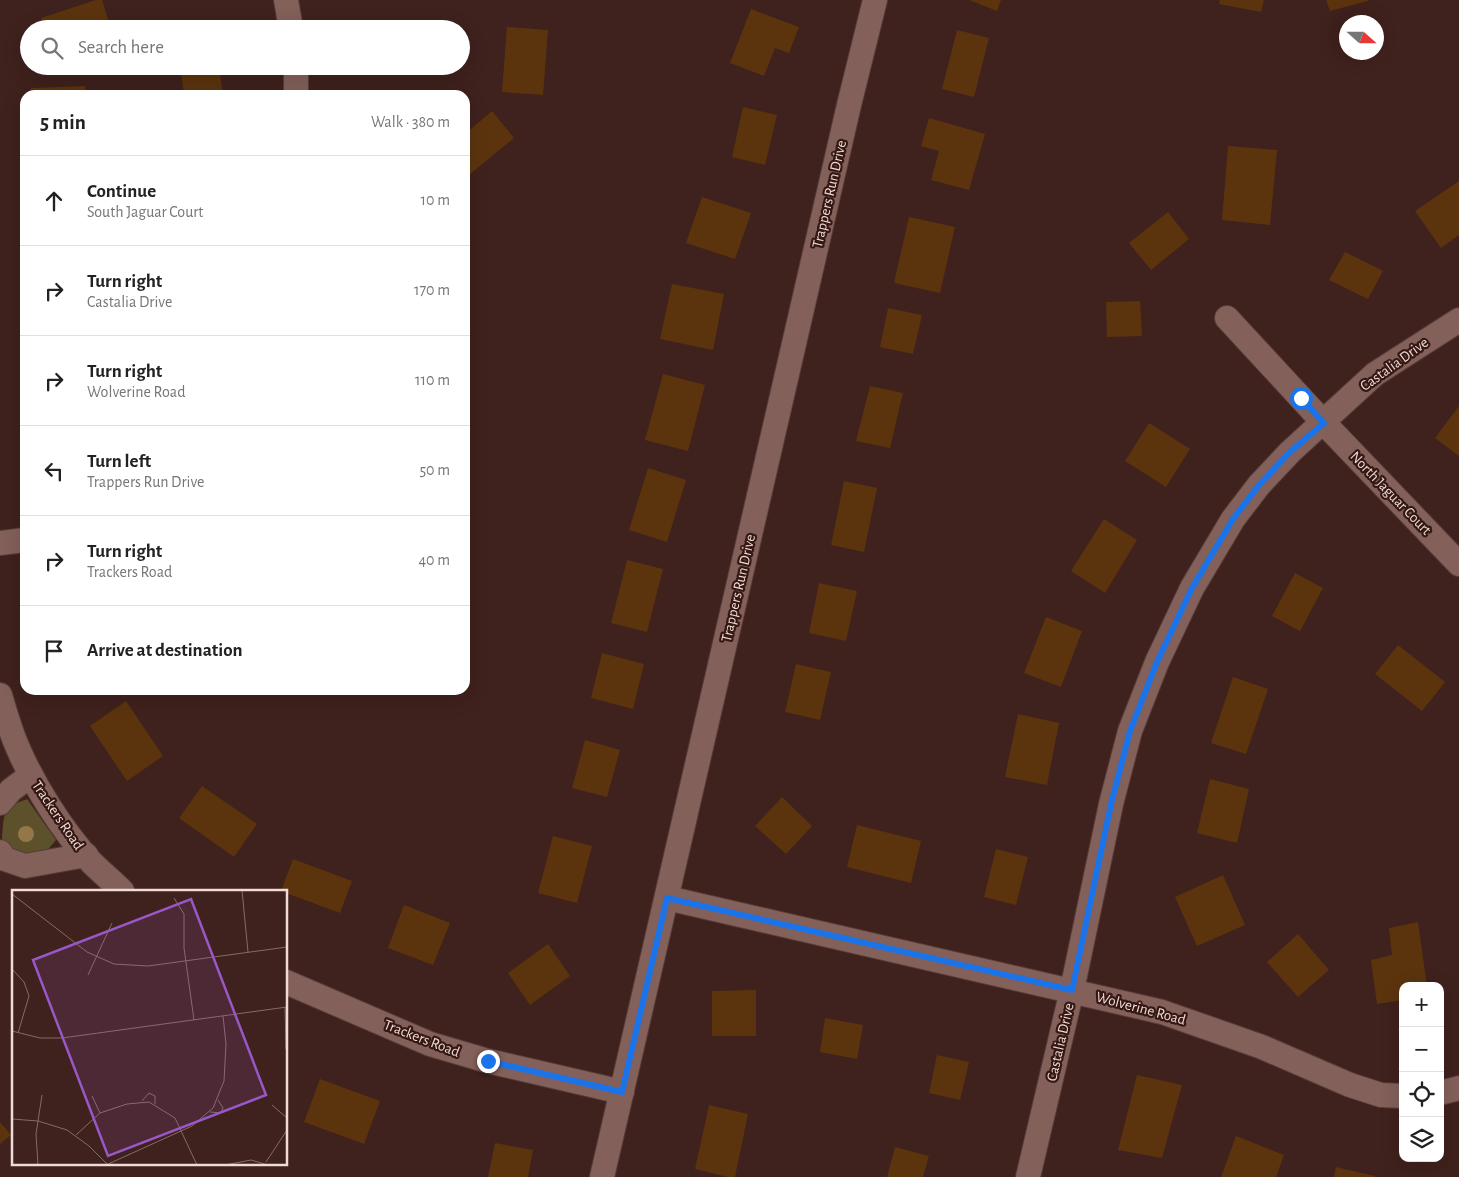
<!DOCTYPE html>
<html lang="en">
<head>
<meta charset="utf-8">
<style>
	:root { --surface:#fff; --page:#f6f6f6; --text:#222; --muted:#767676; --line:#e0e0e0 }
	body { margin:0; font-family:"Alegreya Sans",sans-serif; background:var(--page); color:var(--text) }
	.controls { position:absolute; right:15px; bottom:15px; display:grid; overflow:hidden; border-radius:10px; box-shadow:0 5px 20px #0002 }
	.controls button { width:45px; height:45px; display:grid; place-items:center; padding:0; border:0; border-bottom:1px solid var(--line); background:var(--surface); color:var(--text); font:25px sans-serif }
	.compass { position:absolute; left:1339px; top:15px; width:45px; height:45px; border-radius:50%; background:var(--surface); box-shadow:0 5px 20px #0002; rotate:111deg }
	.stop { position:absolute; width:15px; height:15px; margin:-11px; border:4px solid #1a73e8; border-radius:50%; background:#fff }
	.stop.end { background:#1a73e8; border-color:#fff; box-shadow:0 1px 5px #0008 }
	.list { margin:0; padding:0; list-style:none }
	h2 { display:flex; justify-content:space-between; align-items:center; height:65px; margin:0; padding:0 20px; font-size:21px }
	h2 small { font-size:16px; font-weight:400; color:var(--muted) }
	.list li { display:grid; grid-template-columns:32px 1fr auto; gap:15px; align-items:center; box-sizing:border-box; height:90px; padding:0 20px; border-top:1px solid var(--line) }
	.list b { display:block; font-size:19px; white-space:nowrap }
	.list p { margin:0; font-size:16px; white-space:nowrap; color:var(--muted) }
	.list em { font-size:16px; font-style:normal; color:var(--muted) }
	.icon { flex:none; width:28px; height:28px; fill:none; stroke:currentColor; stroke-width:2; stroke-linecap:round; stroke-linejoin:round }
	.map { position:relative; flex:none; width:1459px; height:1177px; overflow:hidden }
	.search { position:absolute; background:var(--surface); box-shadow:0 5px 20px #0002; left:20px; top:20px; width:450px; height:55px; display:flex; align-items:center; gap:12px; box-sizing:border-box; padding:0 18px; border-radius:28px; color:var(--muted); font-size:19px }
	.panel { position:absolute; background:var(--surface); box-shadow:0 5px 20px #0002; left:20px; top:90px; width:450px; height:605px; border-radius:15px }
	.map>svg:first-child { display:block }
	.grass { fill:#5d512b }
	.building { fill:#5b340e }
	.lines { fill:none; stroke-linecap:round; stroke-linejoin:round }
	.street-casing { stroke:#563c38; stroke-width:26 }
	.street { stroke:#83605a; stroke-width:24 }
	.tree { fill:#947749 }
	.route { stroke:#1a73e8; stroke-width:6 }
	.labels { text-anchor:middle; stroke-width:4.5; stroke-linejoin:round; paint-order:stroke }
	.street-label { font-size:15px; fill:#f0dbd7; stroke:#351813 }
	.inset-road { fill:none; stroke:#866b67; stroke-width:1 }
	.view { fill:#9858c5; fill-opacity:0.15; stroke:#9858c5; stroke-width:2.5 }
	.inset-edge { fill:none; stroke:#f0dbd7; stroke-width:2.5 }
</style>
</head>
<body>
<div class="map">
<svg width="1459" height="1177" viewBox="0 0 1459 1177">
	<rect width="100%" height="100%" fill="#3f211d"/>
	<path class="grass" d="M27,799l29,41 -11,13 -16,4 -16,-6 -11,-12c2,-25 0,-31 25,-40z"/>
	<g class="building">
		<path d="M96,0h6l9,29h-66l-4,-11z"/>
		<path d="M969,0h32l-4,11z"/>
		<path d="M1220,0h44l-3,12 -42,-8z"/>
		<path d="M1326,0h42v1l-38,10z"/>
		<path d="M751,9l48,18 -10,26 -14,-5 -11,28 -34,-13z"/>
		<path d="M507,27l41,3 -5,65 -41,-3z"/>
		<path d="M957,30l32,8 -15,59 -32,-8z"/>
		<path d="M180,66h39l4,29h-39z"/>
		<path d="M85,86v9h-54v-7z"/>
		<path d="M743,107l34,8 -12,50 -33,-8z"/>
		<path d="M492,111l22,27 -45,37 -4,-6v-35z"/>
		<path d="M929,118l56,16 -16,56 -38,-10 8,-29 -18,-5z"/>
		<path d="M1228,146l49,4 -7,75 -48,-5z"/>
		<path d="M1459,181v54l-18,13 -26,-37z"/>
		<path d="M702,197l49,16 -16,46 -49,-16z"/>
		<path d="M1168,212l21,27 -38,31 -22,-27z"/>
		<path d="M909,217l46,10 -15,66 -46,-10z"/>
		<path d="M1345,252l38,19 -15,28 -39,-19z"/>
		<path d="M672,284l52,10 -11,56 -53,-11z"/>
		<path d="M1140,301l2,35 -35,1 -1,-35z"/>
		<path d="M888,308l34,7 -9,39 -33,-7z"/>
		<path d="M663,374l42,11 -17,66 -43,-11z"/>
		<path d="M870,386l33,7 -13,55 -34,-7z"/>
		<path d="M1459,406v50l-24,-18z"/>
		<path d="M1149,423l41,26 -24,38 -41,-26z"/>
		<path d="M648,468l38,12 -19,62 -38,-12z"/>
		<path d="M844,481l33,7 -13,64 -33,-7z"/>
		<path d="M1104,519l33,21 -32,53 -34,-22z"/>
		<path d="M627,560l36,9 -16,63 -36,-9z"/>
		<path d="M1295,573l28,15 -23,43 -28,-15z"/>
		<path d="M819,583l38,8 -11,50 -37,-8z"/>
		<path d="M1046,617l36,14 -21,56 -37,-14z"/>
		<path d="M1398,645l47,37 -23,29 -47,-37z"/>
		<path d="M602,653l42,11 -11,45 -42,-11z"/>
		<path d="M796,664l35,8 -11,48 -35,-8z"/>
		<path d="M1233,677l35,12 -22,65 -35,-11z"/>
		<path d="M126,701l37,55 -36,25 -37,-55z"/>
		<path d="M1018,714l41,9 -12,62 -42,-8z"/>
		<path d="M585,740l35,10 -13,47 -35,-9z"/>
		<path d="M1210,779l39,10 -12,54 -40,-10z"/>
		<path d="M202,786l55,38 -23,33 -55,-39z"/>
		<path d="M782,797l30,29 -26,28 -31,-28z"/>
		<path d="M857,825l64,16 -10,42 -64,-16z"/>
		<path d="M553,836l39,10 -15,57 -39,-10z"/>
		<path d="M996,849l32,8 -12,48 -32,-8z"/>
		<path d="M293,859l59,22 -12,32 -54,-20v-2h-5z"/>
		<path d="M1223,875l22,50 -48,21 -22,-49z"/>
		<path d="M404,905l46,18 -17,42 -45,-17z"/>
		<path d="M1418,922l9,64h-24v14l-26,4 -6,-44 21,-5 -3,-27z"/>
		<path d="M1298,934l31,36 -31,27 -31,-35z"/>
		<path d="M548,944l22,32 -40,29 -22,-32z"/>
		<path d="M756,990v46h-44v-45z"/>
		<path d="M825,1018l38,7 -6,34 -37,-7z"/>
		<path d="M937,1055l32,7 -9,38 -31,-7z"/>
		<path d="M1137,1075l45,10 -20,73 -44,-8z"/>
		<path d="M320,1079l60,22 -16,43 -60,-22z"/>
		<path d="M709,1105l39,9 -13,63h-7l-33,-8z"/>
		<path d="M0,1122l11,13 -11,9z"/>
		<path d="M1236,1136l48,19 -8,22h-55z"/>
		<path d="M495,1143l38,7 -5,27h-40z"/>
		<path d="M895,1147l34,9 -6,21h-36z"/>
		<path d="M1336,1167l39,9v1h-41z"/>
	</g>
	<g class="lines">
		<g class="street-casing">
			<g id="street">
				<path d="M286,0l5,29"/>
				<path d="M296,95v-29"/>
				<path d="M1227,318l97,105 135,141"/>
				<path d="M0,543l25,-3"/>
				<path d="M0,695c5,17 10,35 17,51 17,40 45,84 74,116 10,10 21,19 31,29"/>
				<path d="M0,803l11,-13 20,-15"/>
				<path d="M0,852l5,7 20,7 61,-11"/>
				<path d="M667,898l495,114 100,35 88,38 31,10 22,1"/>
				<path d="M286,982l144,62 58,17 134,31"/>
				<path d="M1440,1093l19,-5"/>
				<path d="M602,1177l247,-1072 26,-105"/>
				<path d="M1028,1177l44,-187 39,-186 19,-73 27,-69 35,-74 41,-69 26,-34 31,-33 85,-78 84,-54"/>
			</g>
		</g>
		<use href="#street" class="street"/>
	</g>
	<circle class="tree" cx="26" cy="834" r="8"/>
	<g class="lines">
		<path class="route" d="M488,1061l134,31 45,-194 405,92 39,-186 19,-73 27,-69 35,-74 41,-69 26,-34 31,-33 34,-29 -23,-25"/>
	</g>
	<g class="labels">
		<g class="street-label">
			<text transform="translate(829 194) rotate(-77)" y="5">Trappers Run Drive</text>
			<text transform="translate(1394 364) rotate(-36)" y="5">Castalia Drive</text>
			<text transform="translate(1391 493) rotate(46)" y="5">North Jaguar Court</text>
			<text transform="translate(738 588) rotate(-77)" y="5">Trappers Run Drive</text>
			<text transform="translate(58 815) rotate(56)" y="5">Trackers Road</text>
			<text transform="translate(1141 1008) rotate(15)" y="5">Wolverine Road</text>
			<text transform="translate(422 1038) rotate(21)" y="5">Trackers Road</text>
			<text transform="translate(1060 1042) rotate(-77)" y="5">Castalia Drive</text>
		</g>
	</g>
	<g transform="translate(12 890)">
		<rect width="275" height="275" fill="#3f211d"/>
		<path class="inset-road" d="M230,0l6,62M0,4l75,58 27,12 34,2 139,-19M162,8l10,16v34l10,72M0,79l12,13 5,14 -11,37M76,85l24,-52M273,117l1,42M0,141l28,7h22l225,-31M80,206l8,17M130,211l7,-8 6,3v8M260,215l15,13M198,222l11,1 2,-5 -5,-8M0,229l26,2 29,9 22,16 18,18M64,245l24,-22 27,-9 22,-2 26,16 22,47M254,272l21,-32M26,275l-2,-31 6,-39M94,275l86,-39 21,-18 11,-27 2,-37 -3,-28M213,275l26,-5 17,5"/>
		<path class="view" d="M179,9l75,196 -158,61 -75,-196z"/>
		<rect width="275" height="275" class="inset-edge"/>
	</g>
</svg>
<div class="controls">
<button>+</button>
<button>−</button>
<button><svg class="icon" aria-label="locate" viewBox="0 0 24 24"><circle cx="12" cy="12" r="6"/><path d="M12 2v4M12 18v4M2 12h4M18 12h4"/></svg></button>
<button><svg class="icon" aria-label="layers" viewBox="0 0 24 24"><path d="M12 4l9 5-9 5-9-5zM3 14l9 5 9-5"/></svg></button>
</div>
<svg class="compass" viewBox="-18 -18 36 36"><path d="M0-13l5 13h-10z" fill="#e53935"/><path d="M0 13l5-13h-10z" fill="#767676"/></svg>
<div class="stop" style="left:1301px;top:398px"></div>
<div class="stop end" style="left:488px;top:1061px"></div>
<div class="search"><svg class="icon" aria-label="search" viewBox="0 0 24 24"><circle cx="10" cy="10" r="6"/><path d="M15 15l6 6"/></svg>Search here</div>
<section class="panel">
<h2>5 min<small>Walk · 380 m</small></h2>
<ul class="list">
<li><svg class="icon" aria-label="ahead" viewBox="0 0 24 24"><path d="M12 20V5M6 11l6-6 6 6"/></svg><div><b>Continue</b><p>South Jaguar Court</p></div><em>10 m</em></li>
<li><svg class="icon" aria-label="right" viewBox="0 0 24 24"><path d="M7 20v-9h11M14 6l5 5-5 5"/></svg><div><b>Turn right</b><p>Castalia Drive</p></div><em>170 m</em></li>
<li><svg class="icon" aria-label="right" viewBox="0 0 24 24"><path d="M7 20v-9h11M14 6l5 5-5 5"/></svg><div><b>Turn right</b><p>Wolverine Road</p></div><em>110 m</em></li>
<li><svg class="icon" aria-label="left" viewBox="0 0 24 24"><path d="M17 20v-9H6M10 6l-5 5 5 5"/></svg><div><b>Turn left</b><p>Trappers Run Drive</p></div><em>50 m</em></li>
<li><svg class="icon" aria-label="right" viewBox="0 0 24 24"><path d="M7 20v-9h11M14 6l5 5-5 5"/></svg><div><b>Turn right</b><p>Trackers Road</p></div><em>40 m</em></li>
<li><svg class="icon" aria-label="arrive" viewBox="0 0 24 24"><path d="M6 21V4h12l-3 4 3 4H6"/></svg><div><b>Arrive at destination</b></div></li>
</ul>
</section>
</div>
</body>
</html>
